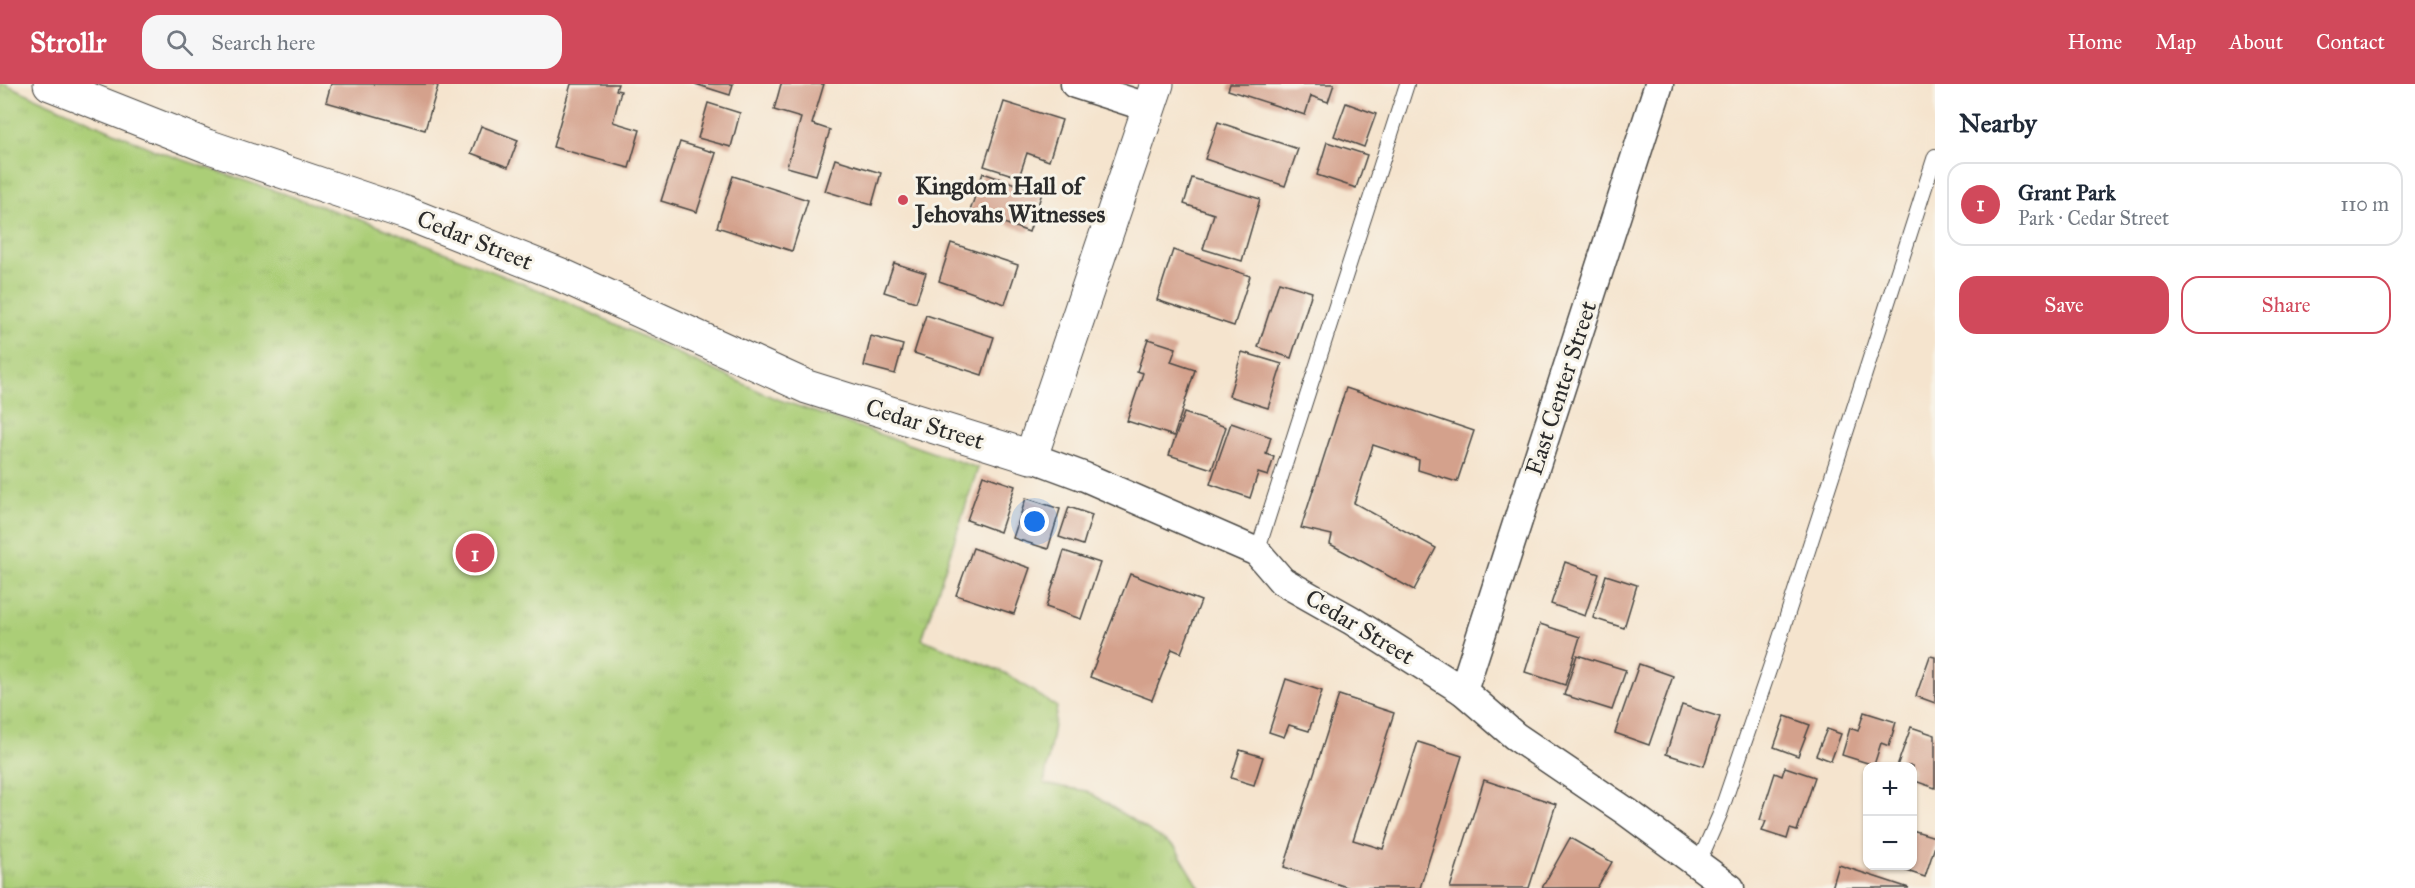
<!DOCTYPE html>
<html lang="en">
<head>
<meta charset="utf-8">
<style>
	:root { --surface:#fff; --page:#f6f6f7; --text:#1f2937; --muted:#747a83; --line:#e0e1e3; --accent:#d1495b }
	body { margin:0; font-family:"IM FELL Great Primer",serif; background:var(--page); color:var(--text) }
	.controls { position:absolute; right:18px; bottom:18px; display:grid; overflow:hidden; border-radius:12px; box-shadow:0 2px 4px #0004 }
	.controls button { width:54px; height:54px; display:grid; place-items:center; padding:0; border:0; border-bottom:2px solid var(--line); background:var(--surface); color:var(--text); font:30px sans-serif }
	.you { position:absolute; left:1035px; top:438px; width:21px; height:21px; margin:-15px; border:4px solid #fff; border-radius:50%; background:#1a73e8; box-shadow:0 0 0 9px #1a73e833 }
	.badge { display:grid; place-items:center; width:39px; height:39px; border-radius:50%; background:var(--accent); color:#fff; font-size:20px; font-weight:700 }
	.pin { position:absolute; translate:-50% -50%; border:3px solid #fff; box-shadow:0 2px 6px #0006 }
	.list { margin:0; padding:0; list-style:none }
	h2 { display:flex; justify-content:space-between; align-items:center; height:78px; margin:0; padding:0 24px; font-size:26px }
	h2 small { font-size:20px; font-weight:400; color:var(--muted) }
	.list li { display:grid; grid-template-columns:39px 1fr auto; gap:18px; align-items:center; box-sizing:border-box; height:84px; margin:0 12px 12px; padding:0 12px; border:2px solid var(--line); border-radius:18px }
	.list b { display:block; font-size:22px; white-space:nowrap }
	.list p { margin:0; font-size:20px; white-space:nowrap; color:var(--muted) }
	.list em { font-size:20px; font-style:normal; color:var(--muted) }
	.actions { display:flex; gap:12px; padding:18px 24px }
	.actions a { flex:1; padding:14px 0; border:2px solid var(--accent); border-radius:18px; text-align:center; font-size:21px; color:var(--accent) }
	.actions .main { background:var(--accent); color:#fff }
	.icon { flex:none; width:33px; height:33px; fill:none; stroke:currentColor; stroke-width:2; stroke-linecap:round; stroke-linejoin:round }
	.map { position:relative; flex:none; width:1935px; height:804px; overflow:hidden }
	header { display:flex; align-items:center; gap:36px; box-sizing:border-box; height:84px; padding:0 30px; background:var(--accent); color:#fff }
	header strong { font-size:28px }
	nav { display:flex; gap:33px; margin-inline-start:auto; font-size:21px }
	.search { width:420px; height:54px; background:var(--page); display:flex; align-items:center; gap:15px; box-sizing:border-box; padding:0 21px; border-radius:18px; color:var(--muted); font-size:22px }
	main { display:flex }
	aside { flex:1; background:var(--surface) }
	.map>svg:first-child { display:block }
	.grass { fill:url(#grass-tufts); stroke:#6b7c51; stroke-width:1.5 }
	.building { fill:#d4a18c }
	.lines { fill:none; stroke-linecap:round; stroke-linejoin:round }
	.lane-casing { stroke:#494743; stroke-width:16 }
	.street-casing { stroke:#494743; stroke-width:31 }
	.secondary-casing { stroke:#494743; stroke-width:35 }
	.lane { stroke:#fff; stroke-width:14 }
	.street { stroke:#fff; stroke-width:28 }
	.secondary { stroke:#fff; stroke-width:33 }
	.poi-dot { fill:#d1495b; stroke:#f7f3e8; stroke-width:2 }
	.labels { text-anchor:middle; stroke-width:6; stroke-linejoin:round; paint-order:stroke }
	.poi-label { font-size:24px; font-weight:bold; fill:#2b2b2b; stroke:#f7f3e8; text-anchor:start }
	.street-label { font-size:24px; fill:#2b2b2b; stroke:#f7f3e8 }
</style>
</head>
<body>
<header>
<strong>Strollr</strong>
<div class="search"><svg class="icon" aria-label="search" viewBox="0 0 24 24"><circle cx="10" cy="10" r="6"/><path d="M15 15l6 6"/></svg>Search here</div>
<nav><a>Home</a><a>Map</a><a>About</a><a>Contact</a></nav>
</header>
<main>
<div class="map">
<svg width="1935" height="804" viewBox="0 0 1935 804">
	<defs>
		<pattern id="grass-tufts" width="24" height="20" patternUnits="userSpaceOnUse" patternTransform="scale(1.5)"><rect width="24" height="20" fill="#abce77"/><path d="M3 7l-1-3M5 7V3M7 7l1-3M15 17l-1-3M17 17v-4M19 17l1-3" fill="none" stroke="#93b167"/></pattern>
	</defs>
	<rect width="100%" height="100%" fill="#f7f3e8"/>
	<filter id="ink" filterUnits="userSpaceOnUse"><feTurbulence type="fractalNoise" baseFrequency=".0167" numOctaves="2"/><feDisplacementMap in="SourceGraphic" scale="12" xChannelSelector="R" yChannelSelector="G"/><feConvolveMatrix kernelMatrix="1 2 1 2 8 2 1 2 1" color-interpolation-filters="sRGB"/></filter>
	<filter id="wash" filterUnits="userSpaceOnUse"><feTurbulence type="fractalNoise" baseFrequency=".008" numOctaves="4" result="noise"/><feDisplacementMap in="SourceGraphic" scale="24" xChannelSelector="R" yChannelSelector="G"/><feGaussianBlur stdDeviation="1.35" result="paint"/><feColorMatrix in="noise" values="0 0 0 0 0 0 0 0 0 0 0 0 0 0 0 0 0 1.4 0 .05"/><feComposite in="paint" operator="in"/></filter>
	<g filter="url(#wash)">
		<rect width="100%" height="100%" fill="#f5e4ce"/>
		<path class="grass" d="M0,0h5l152,67 216,73 186,74 215,100 204,70 -56,171 83,34 52,34 -13,77 43,7 88,56 25,41h-1200z"/>
		<g id="blocks">
			<g class="building">
				<path d="M331,0h101l6,2 -13,44 -99,-28z"/>
				<path d="M571,0h47l-2,6 5,1 -8,31 27,8 -11,38 -76,-21z"/>
				<path d="M695,0h38l-3,11z"/>
				<path d="M781,0h43l-12,40 18,6 -14,45 -29,-8 14,-49 -27,-8z"/>
				<path d="M1230,0h104l-6,18 -17,-6 -6,19 -77,-25z"/>
				<path d="M1004,18l58,18 -13,41 -22,-8 -8,24 -35,-11z"/>
				<path d="M708,19l32,10 -9,34 -33,-9z"/>
				<path d="M1346,19l30,11 -12,33 -30,-11z"/>
				<path d="M1218,38l80,27 -13,37 -80,-27z"/>
				<path d="M481,42l37,14 -10,27 -37,-14z"/>
				<path d="M680,58l36,11 -19,59 -36,-11z"/>
				<path d="M1327,58l40,13 -11,33 -39,-13z"/>
				<path d="M835,75l46,14 -9,32 -47,-14z"/>
				<path d="M983,89l59,20 -13,39 -59,-21z"/>
				<path d="M733,92l75,24 -16,51 -75,-24z"/>
				<path d="M1192,94l68,21 -18,62 -39,-12 11,-35 -30,-10z"/>
				<path d="M951,159l67,22 -13,39 -66,-23z"/>
				<path d="M1173,166l77,26 -16,50 -77,-26z"/>
				<path d="M894,179l32,10 -10,29 -32,-10z"/>
				<path d="M1279,198l33,10 -21,66 -33,-11z"/>
				<path d="M926,231l68,22 -12,38 -68,-22z"/>
				<path d="M871,252l32,9 -8,29 -31,-8z"/>
				<path d="M1148,255l28,9 -5,14 24,8 -21,66 -47,-15 16,-48 -6,-2z"/>
				<path d="M1242,268l40,12 -14,44 -39,-12z"/>
				<path d="M1346,304l128,43 -17,51 -39,-12 1,-10 -46,-15 -19,58 82,45 -22,42 -84,-46 2,-9 -31,-7z"/>
				<path d="M1184,329l42,14 -14,42 -43,-14z"/>
				<path d="M1231,339l40,14 -5,17 8,3 -6,19 -10,-3 -8,25 -40,-14z"/>
				<path d="M983,391l32,11 -15,46 -33,-12z"/>
				<path d="M1026,414l34,11 -12,40 -35,-11z"/>
				<path d="M1069,423l23,8 -9,30 -24,-8z"/>
				<path d="M973,464l57,20 -16,46 -58,-19z"/>
				<path d="M1064,467l36,12 -19,56 -35,-12z"/>
				<path d="M1565,478l34,12 -14,42 -34,-12z"/>
				<path d="M1130,490l71,27 -20,52 -9,-4 -20,51 -62,-23z"/>
				<path d="M1606,491l31,10 -13,43 -31,-10z"/>
				<path d="M1540,540l40,13 -15,48 -40,-13z"/>
				<path d="M1577,571l49,15 -14,40 -48,-15z"/>
				<path d="M1930,572l5,1v46l-19,-7z"/>
				<path d="M1639,580l34,12 -24,69 -34,-12z"/>
				<path d="M1286,595l36,12 -13,40 -20,-6 -5,12 -15,-5z"/>
				<path d="M1339,611l55,18 -41,127 30,9 35,-107 44,14 -42,132h-70l-66,-21z"/>
				<path d="M1682,621l38,12 -16,49 -38,-12z"/>
				<path d="M1864,628l32,10 -7,24 -8,-3 -7,22 -32,-10 8,-27 8,3z"/>
				<path d="M1785,632l25,9 -12,31 -24,-9z"/>
				<path d="M1911,643l24,8v53l-23,-8v-14h-15z"/>
				<path d="M1827,645l14,5 -10,27 -15,-6z"/>
				<path d="M1240,666l23,7 -9,28 -23,-7z"/>
				<path d="M1785,683l30,10 -18,54 -7,-2 -3,10 -25,-8 4,-10 -6,-1 15,-47 7,3z"/>
				<path d="M1484,696l72,24 -27,84h-79z"/>
				<path d="M1912,746l23,7v9l-10,31 -33,-11h20z"/>
				<path d="M1570,754l42,24 -15,26h-55z"/>
				<path d="M1839,781l70,23h-77z"/>
			</g>
		</g>
	</g>
	<g filter="url(#ink)">
		<use href="#blocks" fill-opacity="0" stroke="#494743" stroke-width="1.5"/>
		<g class="lines">
			<g class="lane-casing">
				<g id="lane">
					<path d="M1257,468l150,-468"/>
					<path d="M1698,780l22,-50 57,-167 158,-491"/>
				</g>
			</g>
			<g class="street-casing">
				<g id="street">
					<path d="M1075,0l75,24"/>
					<path d="M1031,373l54,20 172,75 25,29 69,39 112,71 52,45 112,76 103,76"/>
					<path d="M1463,607l196,-607"/>
				</g>
			</g>
			<g class="secondary-casing">
				<path id="secondary" d="M50,0l157,62 199,67 153,61 248,113 224,70 126,-373"/>
			</g>
			<use href="#lane" class="lane"/>
			<use href="#street" class="street"/>
			<use href="#secondary" class="secondary"/>
		</g>
	</g>
	<circle class="poi-dot" cx="903" cy="116" r="6"/>
	<g class="labels">
		<g class="poi-label">
			<text x="915" y="110">Kingdom Hall of<tspan x="915" dy="28">Jehovahs Witnesses</tspan></text>
		</g>
		<g class="street-label">
			<text transform="translate(475 156) rotate(22)" y="8">Cedar Street</text>
			<text transform="translate(1561 304) rotate(-72)" y="8">East Center Street</text>
			<text transform="translate(925 340) rotate(17)" y="8">Cedar Street</text>
			<text transform="translate(1360 543) rotate(31)" y="8">Cedar Street</text>
		</g>
	</g>
</svg>
<div class="controls">
<button>+</button>
<button>−</button>
</div>
<div class="you"></div>
<div class="pin badge" style="left:475px;top:469px">1</div>
</div>
<aside>
<h2>Nearby<small></small></h2>
<ul class="list">
<li><span class="badge">1</span><div><b>Grant Park</b><p>Park · Cedar Street</p></div><em>110 m</em></li>
</ul>
<div class="actions"><a class="main">Save</a><a>Share</a></div>
</aside>
</main>
</body>
</html>
